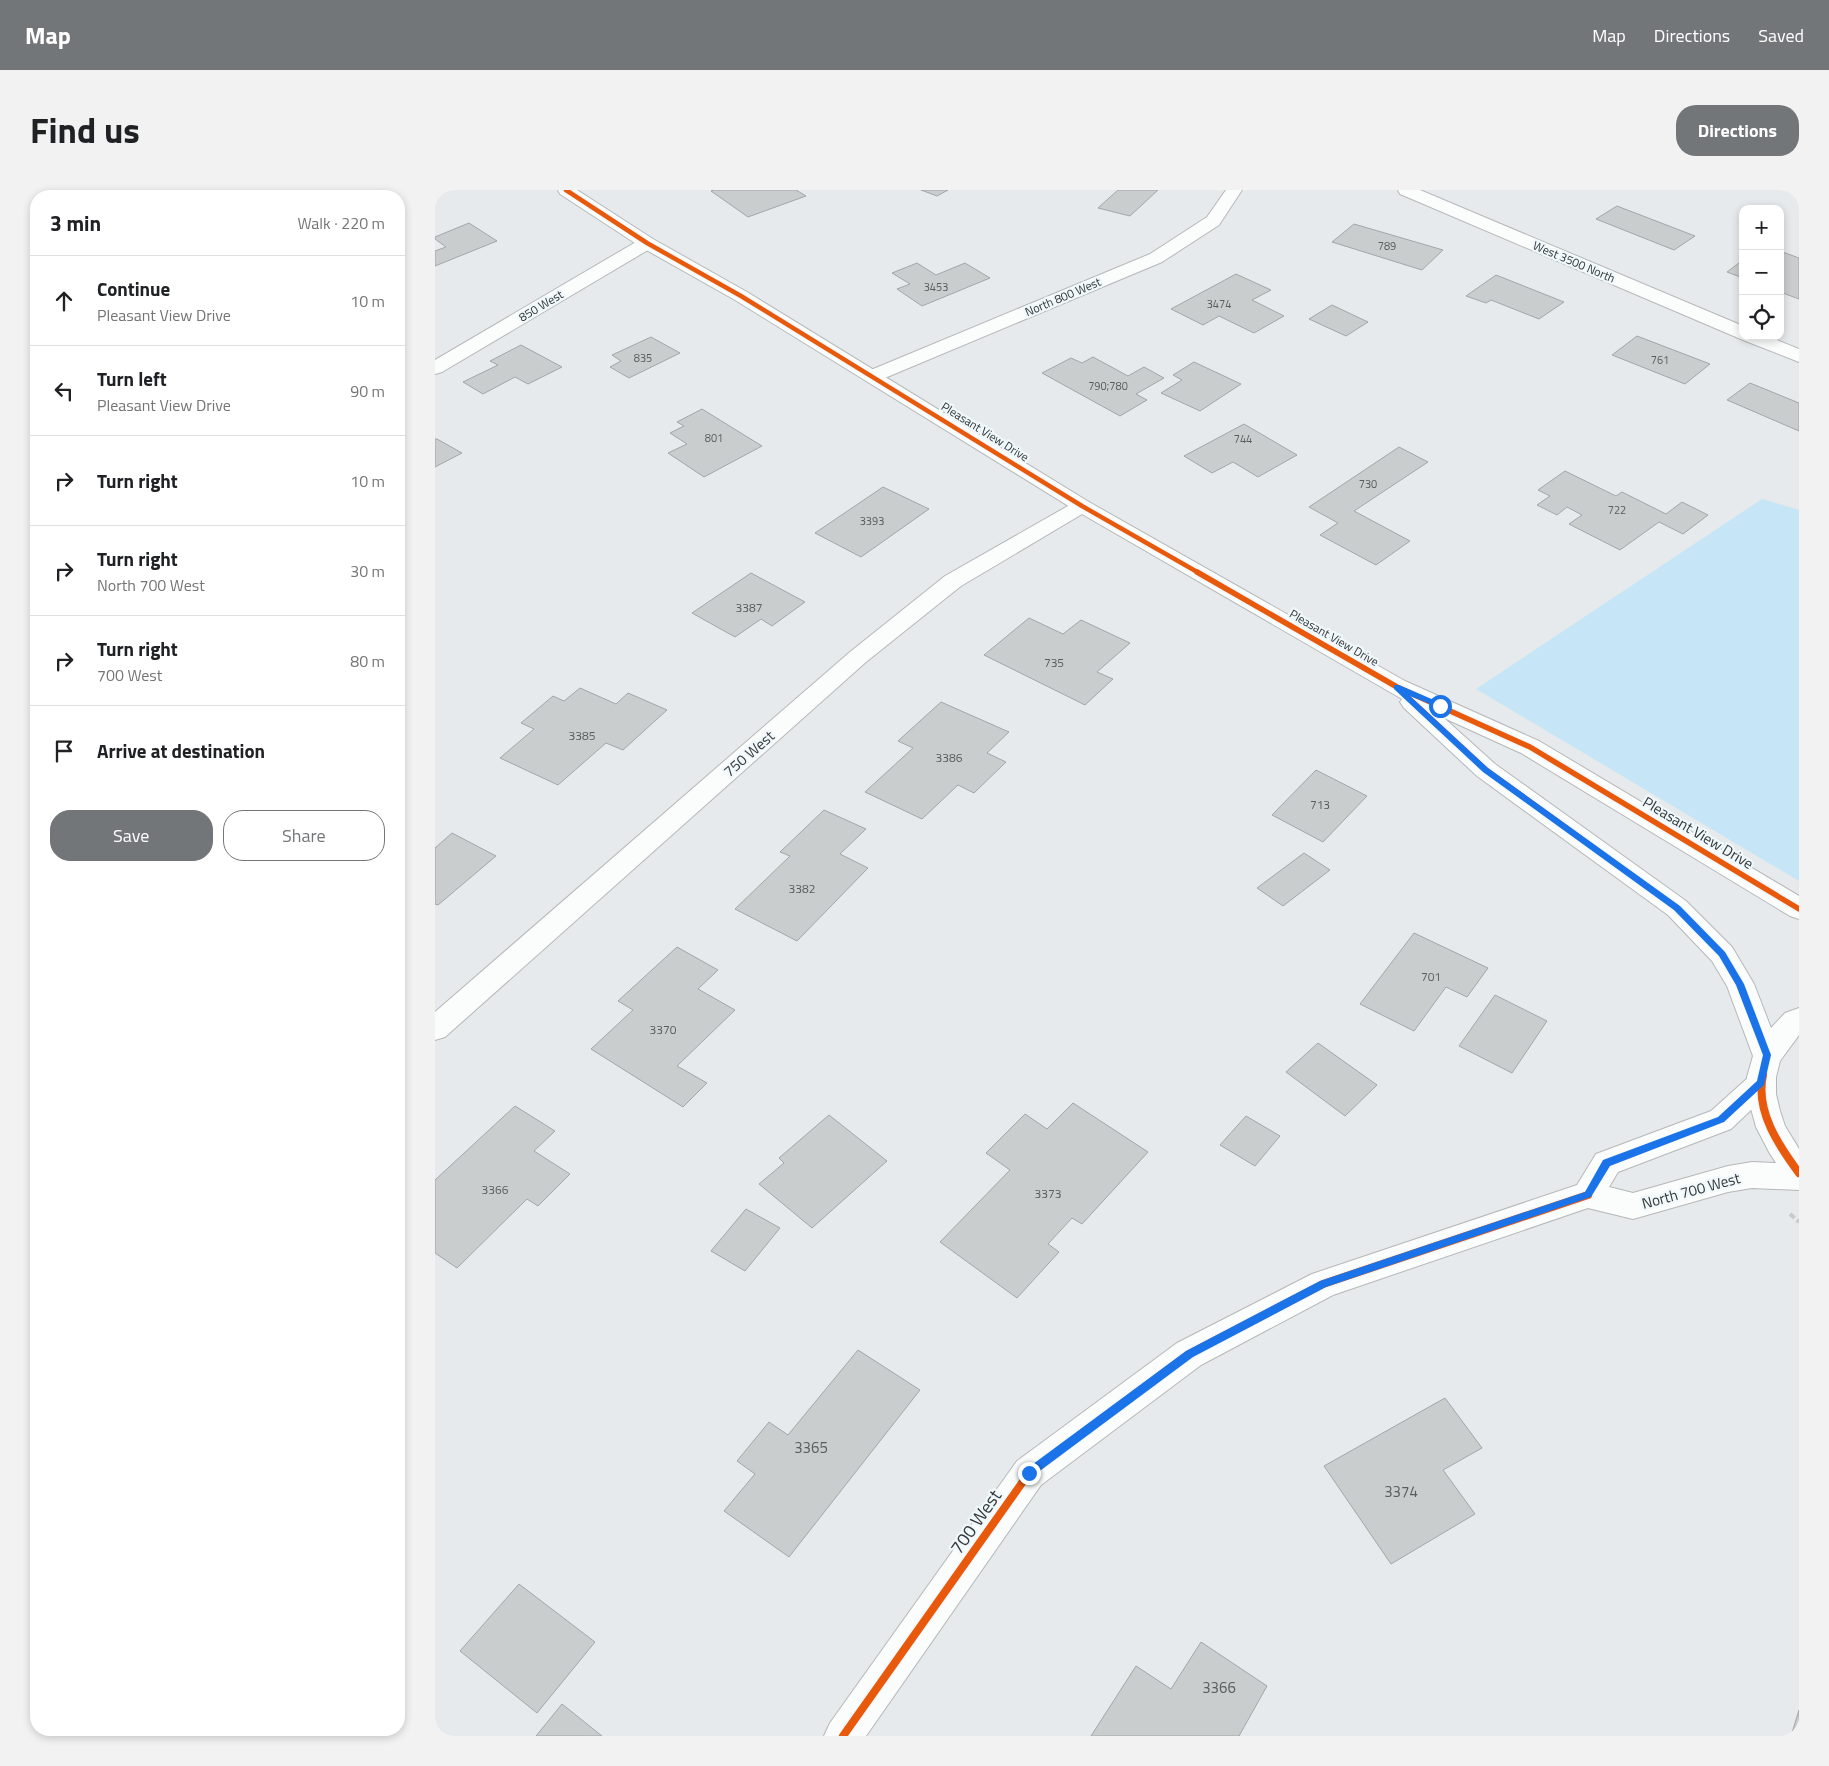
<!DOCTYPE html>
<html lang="en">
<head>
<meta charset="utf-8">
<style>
	:root { --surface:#fff; --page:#f2f2f2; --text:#202124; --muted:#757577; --line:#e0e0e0; --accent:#727678 }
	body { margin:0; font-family:"Titillium Web",sans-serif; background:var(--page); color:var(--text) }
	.controls { position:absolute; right:15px; top:15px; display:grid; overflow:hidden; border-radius:10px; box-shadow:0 2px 8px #0003 }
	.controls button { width:45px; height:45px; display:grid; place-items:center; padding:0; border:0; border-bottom:1px solid var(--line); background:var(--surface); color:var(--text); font:25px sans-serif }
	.stop { position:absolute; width:15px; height:15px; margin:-11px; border:4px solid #1a73e8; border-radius:50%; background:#fff }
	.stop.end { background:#1a73e8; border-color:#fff; box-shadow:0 1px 5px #0008 }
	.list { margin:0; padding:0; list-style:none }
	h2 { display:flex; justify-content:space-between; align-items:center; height:65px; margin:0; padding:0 20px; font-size:21px }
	h2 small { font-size:16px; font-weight:400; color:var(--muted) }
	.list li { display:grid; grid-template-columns:32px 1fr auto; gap:15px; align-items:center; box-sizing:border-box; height:90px; padding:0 20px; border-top:1px solid var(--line) }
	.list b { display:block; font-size:19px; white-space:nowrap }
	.list p { margin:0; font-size:16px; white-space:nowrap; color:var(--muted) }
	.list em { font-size:16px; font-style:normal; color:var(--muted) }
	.actions { display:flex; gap:10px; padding:15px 20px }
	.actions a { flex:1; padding:11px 0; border:1px solid var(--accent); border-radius:20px; text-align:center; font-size:18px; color:var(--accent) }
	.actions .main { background:var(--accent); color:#fff }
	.icon { flex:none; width:28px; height:28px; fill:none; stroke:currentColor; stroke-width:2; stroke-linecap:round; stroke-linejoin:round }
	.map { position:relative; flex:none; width:1364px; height:1546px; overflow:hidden; border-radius:20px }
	header { display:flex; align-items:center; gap:30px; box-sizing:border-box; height:70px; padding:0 25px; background:var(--accent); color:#fff }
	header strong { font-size:24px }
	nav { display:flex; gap:28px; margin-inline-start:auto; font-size:18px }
	.intro { display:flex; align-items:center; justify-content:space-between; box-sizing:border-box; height:120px; padding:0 30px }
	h1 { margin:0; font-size:35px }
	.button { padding:12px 22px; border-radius:20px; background:var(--accent); color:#fff; font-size:18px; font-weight:700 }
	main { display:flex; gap:30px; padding:0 30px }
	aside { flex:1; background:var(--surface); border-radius:20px; box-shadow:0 2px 8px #0003 }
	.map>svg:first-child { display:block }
	.green { fill:#c6e5f6 }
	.building { fill:#c9cdce; stroke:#a3a6a8 }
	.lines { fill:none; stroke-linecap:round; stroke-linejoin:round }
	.minor-casing { stroke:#b5b8b9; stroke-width:2 }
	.secondary-casing { stroke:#b5b8b9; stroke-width:2 }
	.path { stroke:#c8cacb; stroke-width:4; stroke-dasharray:6 3; stroke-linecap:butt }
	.minor { fill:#fbfcfc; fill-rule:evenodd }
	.secondary { fill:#fbfcfc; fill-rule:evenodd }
	.cycleway-far2-casing { stroke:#f0f8fc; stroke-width:7 }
	.cycleway-far1-casing { stroke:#f0f8fc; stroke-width:9 }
	.cycleway-casing { stroke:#f0f8fc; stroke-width:11 }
	.cycleway-far2 { stroke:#e8590c; stroke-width:4.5 }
	.cycleway-far1 { stroke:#e8590c; stroke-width:5.5 }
	.cycleway { stroke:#e8590c; stroke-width:8 }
	.route { fill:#1a73e8 }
	.labels { text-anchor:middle; stroke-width:4.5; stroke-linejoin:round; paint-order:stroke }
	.far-number-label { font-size:11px; fill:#595d5e }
	.far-street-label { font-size:12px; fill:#343839; stroke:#f0f8fc }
	.number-label { font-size:12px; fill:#595d5e }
	.street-label { font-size:15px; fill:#343839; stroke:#f0f8fc }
	.near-number-label { font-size:15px; fill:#595d5e }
	.near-street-label { font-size:18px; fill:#343839; stroke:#f0f8fc }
</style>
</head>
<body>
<header>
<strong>Map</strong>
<nav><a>Map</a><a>Directions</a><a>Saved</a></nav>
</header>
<div class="intro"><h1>Find us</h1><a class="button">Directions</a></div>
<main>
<aside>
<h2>3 min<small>Walk · 220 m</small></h2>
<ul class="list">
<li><svg class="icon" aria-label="ahead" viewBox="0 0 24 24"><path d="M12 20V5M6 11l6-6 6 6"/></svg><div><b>Continue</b><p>Pleasant View Drive</p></div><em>10 m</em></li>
<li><svg class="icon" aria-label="left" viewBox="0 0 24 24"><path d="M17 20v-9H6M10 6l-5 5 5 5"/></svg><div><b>Turn left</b><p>Pleasant View Drive</p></div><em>90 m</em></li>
<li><svg class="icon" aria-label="right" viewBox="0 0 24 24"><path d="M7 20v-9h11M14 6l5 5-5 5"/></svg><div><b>Turn right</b></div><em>10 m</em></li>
<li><svg class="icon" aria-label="right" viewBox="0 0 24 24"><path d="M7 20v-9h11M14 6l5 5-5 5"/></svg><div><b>Turn right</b><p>North 700 West</p></div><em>30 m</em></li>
<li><svg class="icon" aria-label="right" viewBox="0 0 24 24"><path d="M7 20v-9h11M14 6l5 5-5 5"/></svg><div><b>Turn right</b><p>700 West</p></div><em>80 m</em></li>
<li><svg class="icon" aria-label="arrive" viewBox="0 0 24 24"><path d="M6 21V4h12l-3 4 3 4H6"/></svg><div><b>Arrive at destination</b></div></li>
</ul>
<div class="actions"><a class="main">Save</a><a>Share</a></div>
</aside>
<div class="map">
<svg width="1364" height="1546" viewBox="0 0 1364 1546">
	<rect width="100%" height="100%" fill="#e6eaec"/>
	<path class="green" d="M1327,309l37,11v371l-323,-192z"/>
	<g class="building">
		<path d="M279,0h82l10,6 -58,21 -37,-26z"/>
		<path d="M486,0h27l-11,6z"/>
		<path d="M683,0h40l-28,26 -32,-8z"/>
		<path d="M1182,16l78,30 -21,14 -78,-31z"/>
		<path d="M34,33l28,18 -62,25v-15l11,-4 -11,-8v-2z"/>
		<path d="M919,34l89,26 -21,20 -90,-28z"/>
		<path d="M1345,61l19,7v41l-19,-7z"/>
		<path d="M1308,70v18l-16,-6z"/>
		<path d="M482,73l19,12 29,-12 25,15 -68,28 -25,-17 13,-5 -18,-11z"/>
		<path d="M801,84l35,16 -19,10 32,16 -30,17 -35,-17 -16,9 -32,-16z"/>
		<path d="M1061,85l68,27 -25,17 -48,-19 -5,3 -20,-7z"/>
		<path d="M897,115l36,17 -22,14 -37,-17z"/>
		<path d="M1202,146l73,28 -25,20 -73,-29z"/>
		<path d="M216,147l29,16 -51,25 -19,-11 11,-6 -9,-6z"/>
		<path d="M86,155l41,22 -34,17 -13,-7 -32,17 -20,-12 35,-17 -8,-4z"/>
		<path d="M658,167l35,19 16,-9 20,11 -28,16 11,6 -27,16 -78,-43 29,-15 11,5z"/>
		<path d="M759,172l47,22 -41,27 -39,-18 21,-13 -9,-5z"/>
		<path d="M1315,193l49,20v28l-72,-31z"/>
		<path d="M267,219l60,37 -58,31 -36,-24 19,-9 -17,-11 14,-7 -7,-4z"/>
		<path d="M809,234l53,31 -39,22 -25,-15 -21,11 -28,-17z"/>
		<path d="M0,249h2l25,14 -27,14z"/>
		<path d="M964,257l29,15 -74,49 56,30 -34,24 -56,-30 18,-12 -29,-16z"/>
		<path d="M1130,281l51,25 6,-4 44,22 16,-12 26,13 -25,19 -24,-12 -39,28 -51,-26 13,-9 -15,-8 -10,8 -20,-10 13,-9 -12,-6z"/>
		<path d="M448,297l46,22 -68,48 -46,-24z"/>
		<path d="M316,383l54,29 -33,24 -11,-7 -26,18 -43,-24z"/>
		<path d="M594,428l34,16 18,-14 49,23 -33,29 16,7 -28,26 -101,-50z"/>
		<path d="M145,498l36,16 12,-11 39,17 -44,40 -17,-7 -48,42 -58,-27 34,-29 -13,-6 32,-27 11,5z"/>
		<path d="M506,512l68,30 -22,21 19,9 -32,31 -16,-8 -36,34 -57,-27 48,-44 -15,-7z"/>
		<path d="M881,580l51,26 -44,46 -51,-27z"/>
		<path d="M389,620l42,19 -26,25 28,14 -71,73 -62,-32 55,-53 -10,-4z"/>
		<path d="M17,643l44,23 -58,49 -3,-1v-56z"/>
		<path d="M869,663l26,17 -47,36 -26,-18z"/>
		<path d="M979,743l74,35 -21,29 -21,-10 -32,44 -54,-27z"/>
		<path d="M242,757l41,23 -20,19 37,21 -58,56 30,17 -24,24 -92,-58 42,-39 -15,-9z"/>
		<path d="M1060,805l52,26 -35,52 -53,-27z"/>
		<path d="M883,853l59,42 -32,31 -59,-44z"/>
		<path d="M638,913l75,49 -66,72 -10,-6 -24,26 11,8 -42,46 -77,-56 70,-72 -24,-17 39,-39 22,15z"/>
		<path d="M80,916l40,25 -21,20 36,23 -32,32 -11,-7 -70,69 -22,-15v-73z"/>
		<path d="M394,925l58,46 -75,67 -53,-44 25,-21 -5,-5z"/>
		<path d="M811,926l34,20 -25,30 -35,-21z"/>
		<path d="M311,1019l34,19 -35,43 -34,-20z"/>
		<path d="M423,1160l62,40 -131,167 -65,-46 31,-37 -18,-13 32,-39 19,13z"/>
		<path d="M1010,1208l37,50 -39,22 32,44 -84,50 -67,-98z"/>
		<path d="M84,1394l76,58 -58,71 -77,-62z"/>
		<path d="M766,1452l66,44 -28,50h-148l45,-70 35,23z"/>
		<path d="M127,1514l40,32h-66z"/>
		<path d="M1364,1520v26h-8z"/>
	</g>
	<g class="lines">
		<g class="minor-casing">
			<g id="minor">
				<path d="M791,0h16l-23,35 -57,37 -282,118 -7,2 -7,-2 -3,-4 3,-4 284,-118 57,-37z"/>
				<path d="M963,0h22l323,136v10h24l32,13v13l-56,-22 -343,-146z"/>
				<path d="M212,48l6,1 3,4 -3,4 -211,125 -7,2v-14l206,-121z"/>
				<path d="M647,310l7,2 4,4 -4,4 -128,76 -95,76 -421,375 -10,3v-28l415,-360 95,-76 130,-74z"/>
				<path d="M1326,881l10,4 5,8 -5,8 -40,38 -113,43 -9,15 24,6 95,-27 24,-4 47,2v26l-47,-2 -24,4 -95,27 -45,-11 -255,87 -132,70 -160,120 -175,251h-42l6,-13 187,-262 160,-118 135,-69 265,-89 19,-31 115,-43 40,-36z"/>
			</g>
		</g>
		<g class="secondary-casing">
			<path id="secondary" d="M123,0h19l76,49 94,53 342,210 316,179 134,60 260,155v23l-9,-3 -269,-163 -77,-35 51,46 191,137 46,46 22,37 17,44 14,-15 14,-5v27l-19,26 -4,16v17l4,17 5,15 14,23v37l-11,-4 -19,-30 -13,-25 -9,-33v-17l6,-21 -26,-70 -15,-25 -44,-46 -191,-139 -73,-68 -4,-6 2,-3 -327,-189 -340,-210 -94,-53 -81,-53z"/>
		</g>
		<path class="path" d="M1355,1024l9,8"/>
		<use href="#minor" class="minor"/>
		<use href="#secondary" class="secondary"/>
		<g class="cycleway-far2-casing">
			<path id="cycleway-far2" d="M131,0l81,53 94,53 341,210 117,67"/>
		</g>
		<g class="cycleway-far1-casing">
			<g id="cycleway-far1">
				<path d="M762,382l200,115 133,60 269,162"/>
				<path d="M969,504l82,76 191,138 45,46 18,30 27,71 -5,21"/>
			</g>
		</g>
		<g class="cycleway-casing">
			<g id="cycleway">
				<path d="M1328,885c-8,36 16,71 36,98"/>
				<path d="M408,1546l186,-263 160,-119 134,-70 265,-89"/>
			</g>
		</g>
		<use href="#cycleway-far2" class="cycleway-far2"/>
		<use href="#cycleway-far1" class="cycleway-far1"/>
		<use href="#cycleway" class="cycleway"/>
	</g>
	<path class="route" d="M959,495h5l44,19v4h-3l-30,-12 78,72 192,138 45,46 19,32 27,71 -7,30 -40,37 -114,44 -19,31 -265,90 -133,70 -160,119h-8v-6l161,-119 134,-70 265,-89 18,-32 115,-43 39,-36 6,-26 -27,-70 -17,-29 -45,-46 -191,-138 -89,-83z"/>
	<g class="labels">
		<g class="far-number-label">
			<text x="952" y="60">789</text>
			<text x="501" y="101">3453</text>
			<text x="784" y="118">3474</text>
			<text x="208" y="172">835</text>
			<text x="1225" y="174">761</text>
			<text x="673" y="200">790;780</text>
			<text x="279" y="252">801</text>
			<text x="808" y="253">744</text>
			<text x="933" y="298">730</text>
			<text x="1182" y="324">722</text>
			<text x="437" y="335">3393</text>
		</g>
		<g class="far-street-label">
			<text transform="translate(1139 72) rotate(23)" y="4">West 3500 North</text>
			<text transform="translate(628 107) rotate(-23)" y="4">North 800 West</text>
			<text transform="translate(106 116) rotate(-31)" y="4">850 West</text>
			<text transform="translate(550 242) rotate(32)" y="4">Pleasant View Drive</text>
			<text transform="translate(899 448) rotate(30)" y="4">Pleasant View Drive</text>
		</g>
		<g class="number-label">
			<text x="314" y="422">3387</text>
			<text x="619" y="477">735</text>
			<text x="147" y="550">3385</text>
			<text x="514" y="572">3386</text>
			<text x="885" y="619">713</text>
			<text x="367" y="703">3382</text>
			<text x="996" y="791">701</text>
			<text x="228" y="844">3370</text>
			<text x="60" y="1004">3366</text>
			<text x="613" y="1008">3373</text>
		</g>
		<g class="street-label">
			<text transform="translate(314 564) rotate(-41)" y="5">750 West</text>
			<text transform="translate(1263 643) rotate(31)" y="5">Pleasant View Drive</text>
			<text transform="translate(1256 1001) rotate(-15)" y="5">North 700 West</text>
		</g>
		<g class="near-number-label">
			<text x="376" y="1263">3365</text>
			<text x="966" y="1307">3374</text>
			<text x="784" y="1503">3366</text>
		</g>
		<g class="near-street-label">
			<text transform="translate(541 1332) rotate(-55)" y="6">700 West</text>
		</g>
	</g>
</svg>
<div class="controls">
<button>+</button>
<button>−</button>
<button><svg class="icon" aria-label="locate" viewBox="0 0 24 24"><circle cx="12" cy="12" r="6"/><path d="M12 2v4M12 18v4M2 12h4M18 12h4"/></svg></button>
</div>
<div class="stop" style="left:1005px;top:516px"></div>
<div class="stop end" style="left:594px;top:1283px"></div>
</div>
</main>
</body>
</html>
